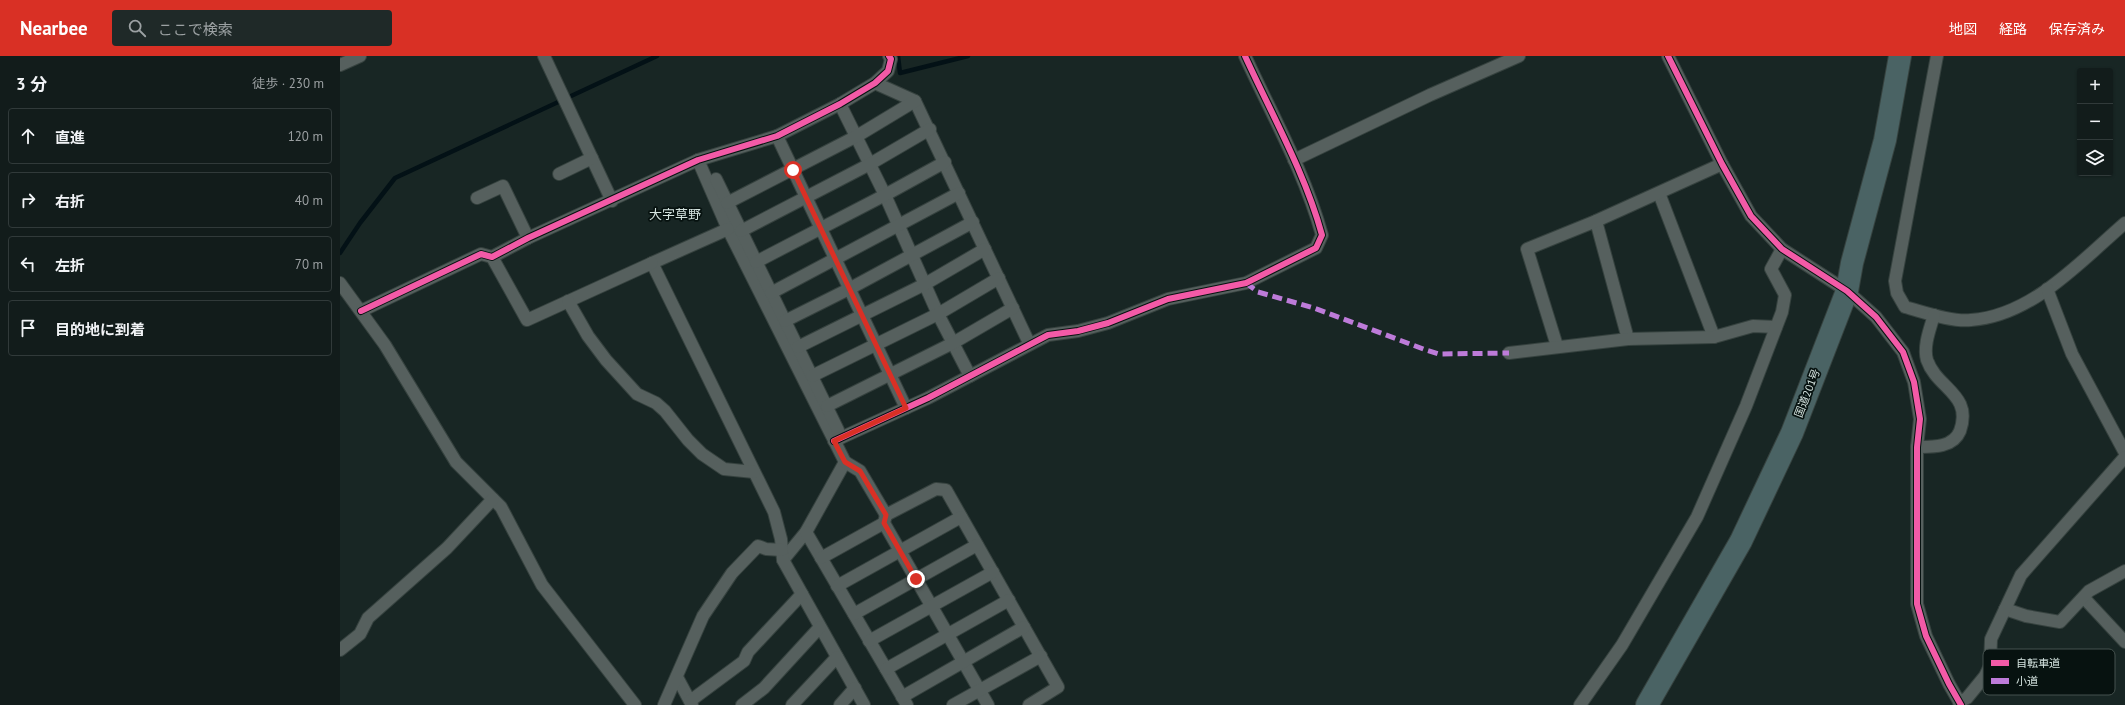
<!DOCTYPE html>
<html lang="ja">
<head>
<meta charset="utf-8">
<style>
	:root { --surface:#121c1b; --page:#1f2928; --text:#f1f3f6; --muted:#9ca1a3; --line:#313a3a; --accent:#d93025 }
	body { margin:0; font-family:"PT Sans","Noto Sans JP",sans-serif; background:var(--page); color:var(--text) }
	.controls { position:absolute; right:12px; top:12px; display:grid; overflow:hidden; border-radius:4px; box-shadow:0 1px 3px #0004 }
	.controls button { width:36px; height:36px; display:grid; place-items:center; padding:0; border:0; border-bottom:1px solid var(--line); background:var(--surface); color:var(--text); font:20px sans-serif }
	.stop { position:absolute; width:12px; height:12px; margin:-9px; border:3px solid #d93025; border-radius:50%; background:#fff }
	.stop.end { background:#d93025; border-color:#fff; box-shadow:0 1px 4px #0008 }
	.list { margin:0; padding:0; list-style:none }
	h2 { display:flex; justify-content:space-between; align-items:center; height:52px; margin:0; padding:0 16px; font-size:17px }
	h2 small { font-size:13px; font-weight:400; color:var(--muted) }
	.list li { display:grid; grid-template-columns:26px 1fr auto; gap:12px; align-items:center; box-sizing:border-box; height:56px; margin:0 8px 8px; padding:0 8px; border:1px solid var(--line); border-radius:4px }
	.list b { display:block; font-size:15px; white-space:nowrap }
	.list em { font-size:13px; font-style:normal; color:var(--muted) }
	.icon { flex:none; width:22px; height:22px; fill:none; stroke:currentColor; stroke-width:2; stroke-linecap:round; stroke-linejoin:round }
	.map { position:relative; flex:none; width:1785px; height:649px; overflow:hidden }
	header { display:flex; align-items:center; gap:24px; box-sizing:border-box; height:56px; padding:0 20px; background:var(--accent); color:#fff }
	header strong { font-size:19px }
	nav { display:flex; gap:22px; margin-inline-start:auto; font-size:14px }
	.search { width:280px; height:36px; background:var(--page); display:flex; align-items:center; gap:10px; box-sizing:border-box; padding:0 14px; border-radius:4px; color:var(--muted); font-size:15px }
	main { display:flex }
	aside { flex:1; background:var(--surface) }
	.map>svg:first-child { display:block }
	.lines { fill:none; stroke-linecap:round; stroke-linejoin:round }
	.stream { stroke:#031116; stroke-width:4.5 }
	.street-casing { stroke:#36423f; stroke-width:14 }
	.highway-casing { stroke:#36423f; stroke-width:24 }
	.street { stroke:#56605e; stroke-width:12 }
	.highway { stroke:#4a6364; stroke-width:22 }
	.quiet { stroke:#bd7bd9; stroke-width:5; stroke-dasharray:10 5; stroke-linecap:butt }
	.cycleway-casing { stroke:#071210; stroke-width:8 }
	.cycleway { stroke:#f35aa7; stroke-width:6 }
	.route { stroke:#d93025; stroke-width:5 }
	.labels { text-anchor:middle; stroke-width:3.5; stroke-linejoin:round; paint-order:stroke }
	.street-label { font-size:11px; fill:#d5e4e0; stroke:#071210 }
	.quarter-label { font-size:13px; fill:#d5e4e0; stroke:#071210 }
	.key { fill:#071210; stroke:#45514e; stroke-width:1 }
	.key-label { font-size:11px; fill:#d5e4e0 }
</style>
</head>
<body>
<header>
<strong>Nearbee</strong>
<div class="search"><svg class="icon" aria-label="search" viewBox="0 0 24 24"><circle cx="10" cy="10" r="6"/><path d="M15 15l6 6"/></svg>ここで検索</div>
<nav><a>地図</a><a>経路</a><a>保存済み</a></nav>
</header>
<main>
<aside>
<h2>3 分<small>徒歩 · 230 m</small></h2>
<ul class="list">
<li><svg class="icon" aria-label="ahead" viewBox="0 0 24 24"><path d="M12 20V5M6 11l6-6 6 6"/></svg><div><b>直進</b></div><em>120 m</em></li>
<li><svg class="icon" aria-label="right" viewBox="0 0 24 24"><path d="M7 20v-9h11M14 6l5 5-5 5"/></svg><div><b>右折</b></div><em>40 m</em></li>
<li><svg class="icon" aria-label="left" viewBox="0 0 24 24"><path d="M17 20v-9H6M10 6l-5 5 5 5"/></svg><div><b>左折</b></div><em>70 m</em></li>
<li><svg class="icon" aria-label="arrive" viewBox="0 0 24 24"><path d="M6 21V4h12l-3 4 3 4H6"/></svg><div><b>目的地に到着</b></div></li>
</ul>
</aside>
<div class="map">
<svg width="1785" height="649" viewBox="0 0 1785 649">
	<rect width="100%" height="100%" fill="#182624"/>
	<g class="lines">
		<g class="stream">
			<path d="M558,0l2,17 68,-17"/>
			<path d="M0,197l20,-30 35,-45 262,-122"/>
		</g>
		<g class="street-casing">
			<g id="street">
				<path d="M204,0l68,145"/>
				<path d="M1328,0l54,108 29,52 31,33 65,42 29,26 27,35 11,30 6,37 -3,28v157l9,32 23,48 12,21"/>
				<path d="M1597,0l-42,225 2,12 8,14c19,5 46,15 66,13 61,-4 110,-59 154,-97"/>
				<path d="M0,9l20,-9"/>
				<path d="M535,27l40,18 114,242"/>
				<path d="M500,48l45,91 53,119 32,62"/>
				<path d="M437,80l129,272"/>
				<path d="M358,104l30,69 117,233 -39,70 -23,28"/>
				<path d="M954,104l136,-65 89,-39"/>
				<path d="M219,118l33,-16"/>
				<path d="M376,123l122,251"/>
				<path d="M1319,137l55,144"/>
				<path d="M137,142l26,-12 25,52"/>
				<path d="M387,147l130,-67 58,-35"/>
				<path d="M1256,165l32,118"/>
				<path d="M388,173l-76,34 122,249 7,27 2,21 81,145"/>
				<path d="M401,175l129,-67 60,-35"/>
				<path d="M152,201l35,63 125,-57"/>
				<path d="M416,206l129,-67 60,-33"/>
				<path d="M0,227l45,62 71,117 45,45 41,78 93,120"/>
				<path d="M1707,233l25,65 53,99"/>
				<path d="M431,237l188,-100"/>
				<path d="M228,245l20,35 18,24 31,34 19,9 9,8 23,29 14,14 22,15 30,3"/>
				<path d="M21,255l120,-57 11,3 36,-19 170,-78 79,-24 63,-32 35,-21 13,-12 3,-12 -2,-3"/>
				<path d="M445,265l64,-32 124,-67"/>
				<path d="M1217,290l-30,-97 69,-28 126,-57"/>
				<path d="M458,291l127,-63 60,-35"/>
				<path d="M1169,297l119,-14 86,-2 39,-11 23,1"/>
				<path d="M472,320l126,-62 61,-36"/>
				<path d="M487,350l126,-63 60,-35"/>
				<path d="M494,385l94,-43 120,-63 30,-4 30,-8 60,-24 78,-16 70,-35 6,-13c-17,-62 -50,-120 -77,-179"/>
				<path d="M1577,391c15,0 36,1 43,-16 13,-37 -23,-42 -33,-71 -4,-14 3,-31 7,-45"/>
				<path d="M505,406l15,9 26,44 50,-26 10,1 112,197 -29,18"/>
				<path d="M546,459l-2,8 104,182"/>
				<path d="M466,476l101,173"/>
				<path d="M481,502l63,-35"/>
				<path d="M497,530l124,-69"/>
				<path d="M1744,542l41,44"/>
				<path d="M1665,553l21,7 34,6 29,-31 36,-20"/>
				<path d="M514,558l123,-69"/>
				<path d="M529,585l124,-69"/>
				<path d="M0,594l20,-16 8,-16 79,-70 46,-49"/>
				<path d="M546,613l123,-69"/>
				<path d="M337,621l15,28"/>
				<path d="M562,641l122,-70"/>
				<path d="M350,645l54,-40 4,-9 54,-58"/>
				<path d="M1619,646l8,-4 18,-22 5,-10 1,-27 30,-64 104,-118"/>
				<path d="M324,649l39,-89 29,-43 26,-27 8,3 16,1"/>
				<path d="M402,649l22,-17 56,-61"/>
				<path d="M452,649l45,-48"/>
				<path d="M500,649l15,-17"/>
				<path d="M613,649l88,-49"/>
				<path d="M1240,649l42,-60 75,-128 49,-111 36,-94 3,-17 -14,-26 11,-20"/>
			</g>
		</g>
		<g class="highway-casing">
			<path id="highway" d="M1307,649l94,-164 51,-108 55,-142 5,-28 33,-123 15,-84"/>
		</g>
		<use href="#street" class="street"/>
		<use href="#highway" class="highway"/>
		<path class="quiet" d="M906,227l12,9 56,16 112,42 13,4 70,-1"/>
		<g class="cycleway-casing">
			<g id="cycleway">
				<path d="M1328,0l54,108 29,52 31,33 65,42 29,26 27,35 11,30 6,37 -3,28v157l9,32 23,48 12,21"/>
				<path d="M21,255l120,-57 11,3 36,-19 170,-78 79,-24 63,-32 35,-21 13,-12 3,-12 -2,-3"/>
				<path d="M494,385l94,-43 120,-63 30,-4 30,-8 60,-24 78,-16 70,-35 6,-13c-17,-62 -50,-120 -77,-179"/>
			</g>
		</g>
		<use href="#cycleway" class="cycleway"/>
	</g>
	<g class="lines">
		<path class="route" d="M453,114l113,238 -72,33 11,21 15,9 26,44 -2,8 32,56"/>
	</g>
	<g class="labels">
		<g class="street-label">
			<text transform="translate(1467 337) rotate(-69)" y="4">国道201号</text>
		</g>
		<g class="quarter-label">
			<text x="335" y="163">大字草野</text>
		</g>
	</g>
	<rect x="1643" y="593" width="132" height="46" rx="6" class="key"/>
	<rect x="1651" y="604" width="18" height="6" fill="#f35aa7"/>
	<rect x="1651" y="622" width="18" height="6" fill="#bd7bd9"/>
	<g class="key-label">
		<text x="1676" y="611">自転車道</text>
		<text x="1676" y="629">小道</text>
	</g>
</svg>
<div class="controls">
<button>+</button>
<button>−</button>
<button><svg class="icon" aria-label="layers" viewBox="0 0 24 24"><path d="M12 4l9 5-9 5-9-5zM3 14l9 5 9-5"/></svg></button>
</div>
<div class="stop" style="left:453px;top:114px"></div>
<div class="stop end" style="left:576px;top:523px"></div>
</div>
</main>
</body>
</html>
